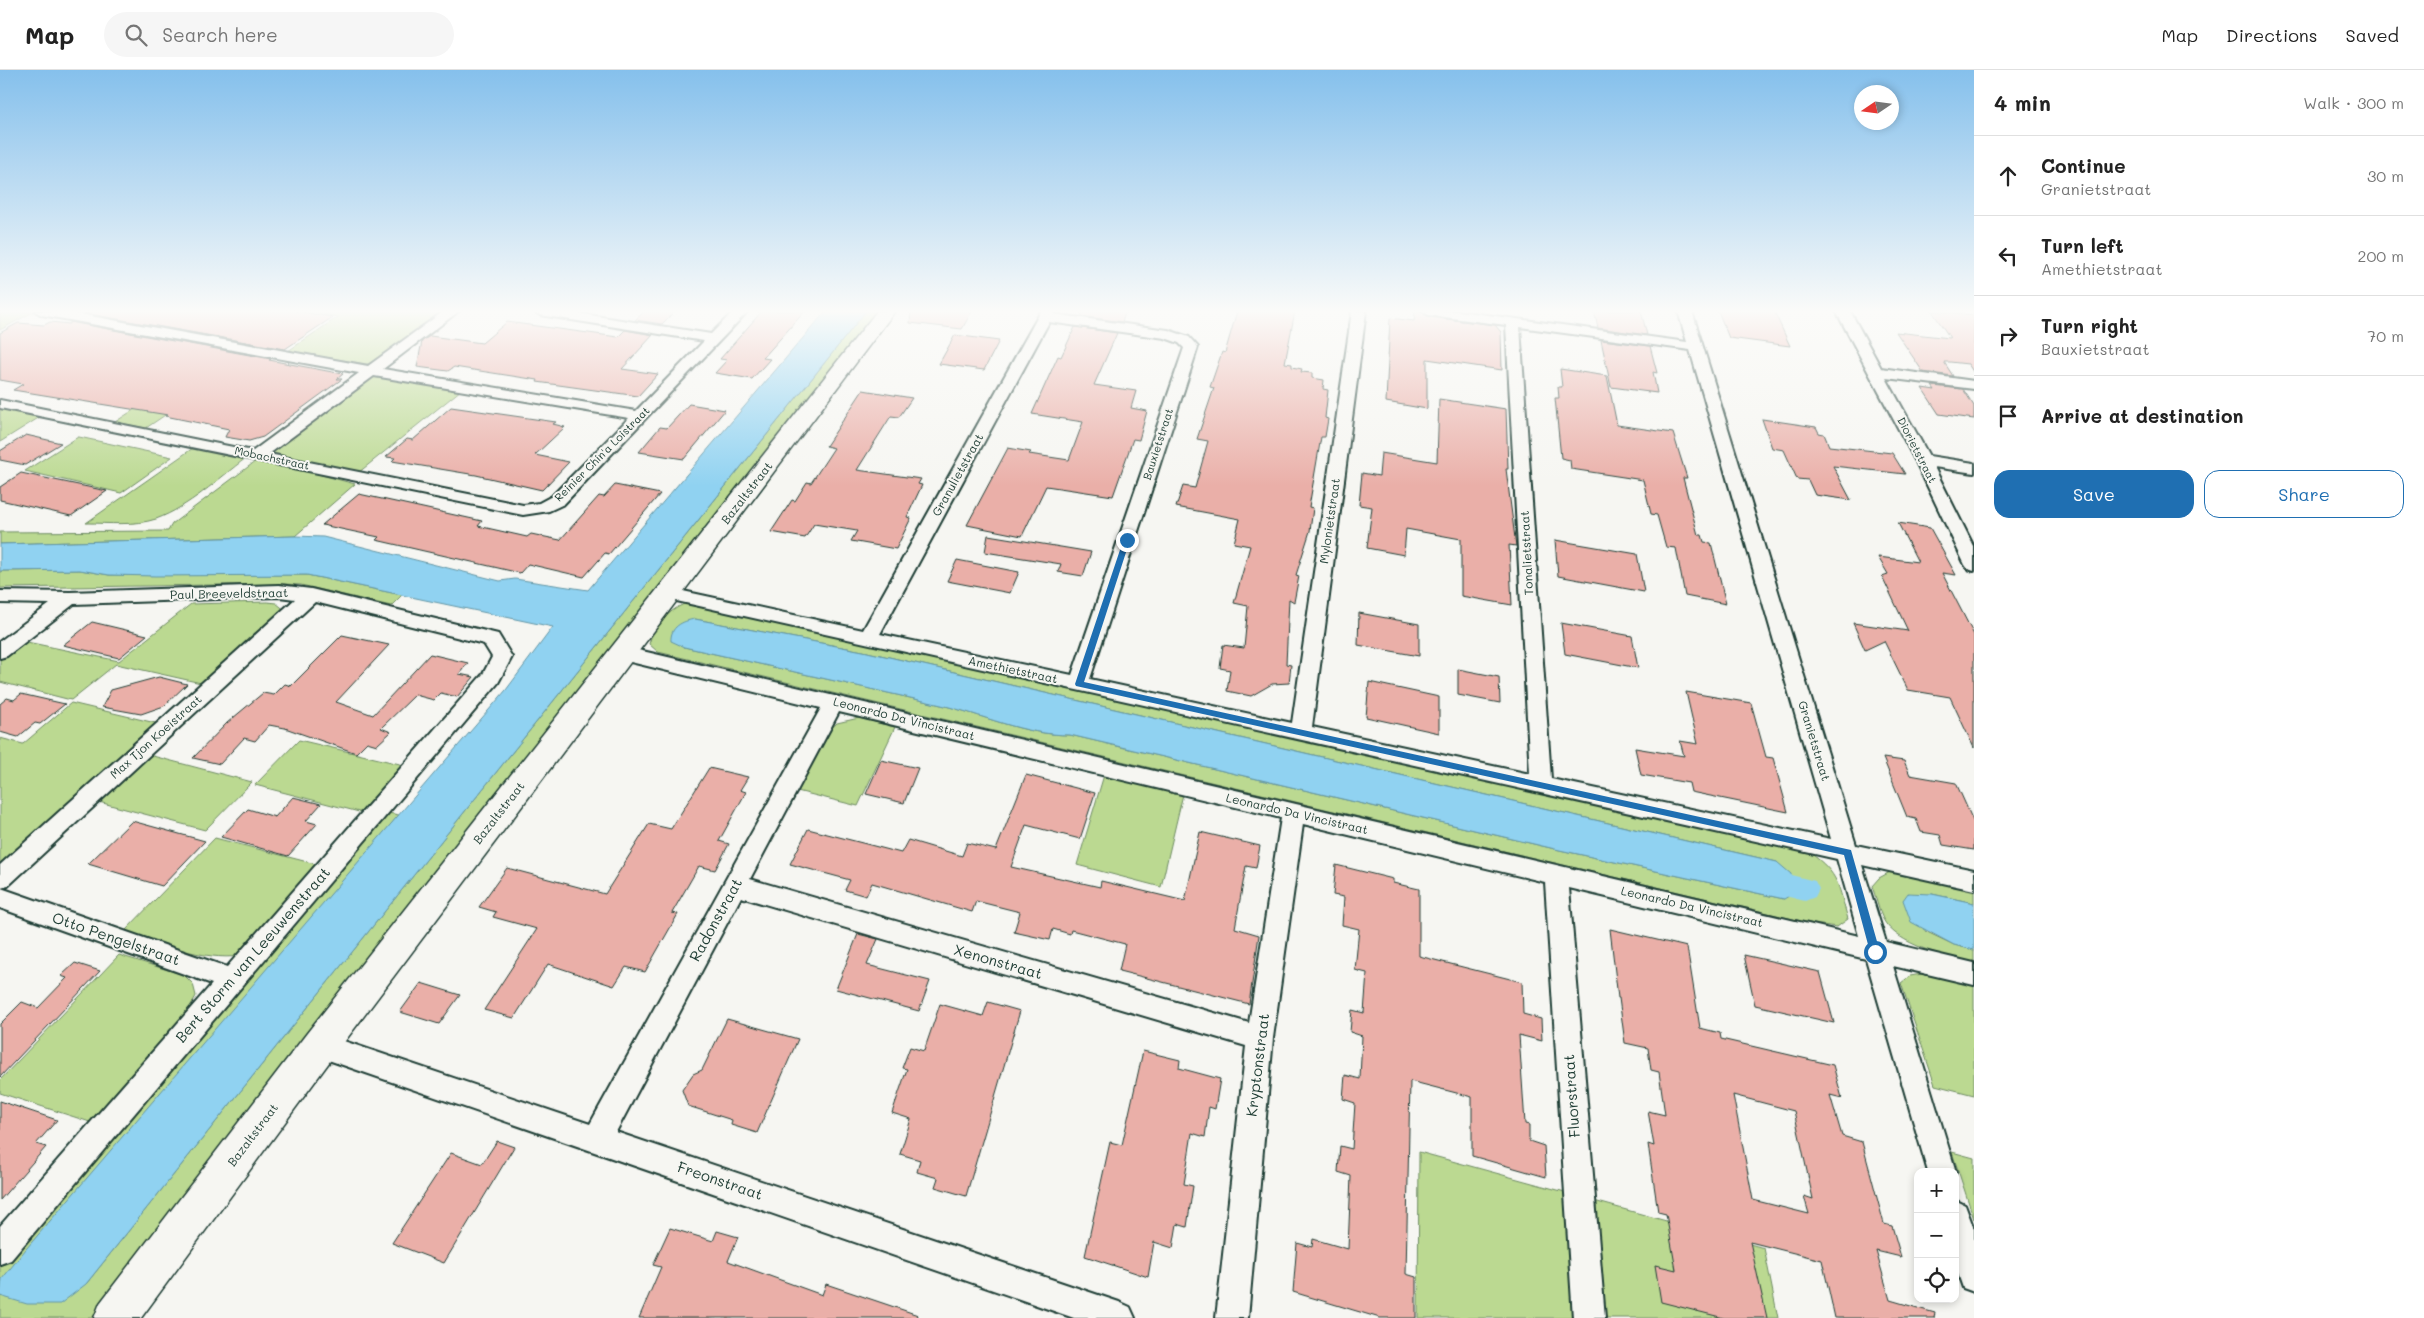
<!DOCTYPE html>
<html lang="en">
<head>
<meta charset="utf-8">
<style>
	:root { --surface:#fff; --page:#f6f6f6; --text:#222; --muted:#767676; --line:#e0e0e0; --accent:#1f6fb2 }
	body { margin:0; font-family:Mali,sans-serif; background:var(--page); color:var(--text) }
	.controls { position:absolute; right:15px; bottom:15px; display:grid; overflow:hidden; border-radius:10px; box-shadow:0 2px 8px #0003 }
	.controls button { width:45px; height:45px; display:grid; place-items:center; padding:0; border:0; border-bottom:1px solid var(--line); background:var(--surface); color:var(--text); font:25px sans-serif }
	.compass { position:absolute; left:1854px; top:15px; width:45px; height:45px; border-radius:50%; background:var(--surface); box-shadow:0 2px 8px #0003; rotate:257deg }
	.stop { position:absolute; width:15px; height:15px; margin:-11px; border:4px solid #1f6fb2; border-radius:50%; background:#fff }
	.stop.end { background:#1f6fb2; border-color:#fff; box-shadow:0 1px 5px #0008 }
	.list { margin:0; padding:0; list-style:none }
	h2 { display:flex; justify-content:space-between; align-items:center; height:65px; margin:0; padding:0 20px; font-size:21px }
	h2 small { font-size:16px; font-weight:400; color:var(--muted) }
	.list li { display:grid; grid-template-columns:32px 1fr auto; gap:15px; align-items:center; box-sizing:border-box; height:80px; padding:0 20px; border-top:1px solid var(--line) }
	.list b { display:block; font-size:19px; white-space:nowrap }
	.list p { margin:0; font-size:16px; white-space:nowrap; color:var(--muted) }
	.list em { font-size:16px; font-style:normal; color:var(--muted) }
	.actions { display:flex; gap:10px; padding:15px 20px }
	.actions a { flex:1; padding:11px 0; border:1px solid var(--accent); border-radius:15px; text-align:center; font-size:18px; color:var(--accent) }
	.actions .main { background:var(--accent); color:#fff }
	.icon { flex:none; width:28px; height:28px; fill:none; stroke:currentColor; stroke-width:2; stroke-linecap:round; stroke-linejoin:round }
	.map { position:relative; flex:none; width:1974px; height:1248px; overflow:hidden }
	header { display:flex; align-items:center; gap:30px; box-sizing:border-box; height:70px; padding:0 25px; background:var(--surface); border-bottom:1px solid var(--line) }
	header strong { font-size:24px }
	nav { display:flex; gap:28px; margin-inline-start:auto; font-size:18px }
	.search { width:350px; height:45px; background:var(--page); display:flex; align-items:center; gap:12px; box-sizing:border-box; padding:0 18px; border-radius:28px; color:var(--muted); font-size:19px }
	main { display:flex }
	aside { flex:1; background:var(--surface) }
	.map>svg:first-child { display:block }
	.green { fill:#bbd991; stroke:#6d8b62; fill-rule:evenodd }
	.water { fill:#90d2f1; stroke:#6396a5 }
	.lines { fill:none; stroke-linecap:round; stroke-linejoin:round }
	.canal { fill:#90d2f1; fill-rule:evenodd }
	.building { fill:#eaafa8; stroke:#1f3d34; fill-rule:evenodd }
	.street-casing { stroke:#1f3d34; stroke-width:4 }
	.secondary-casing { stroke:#1f3d34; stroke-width:3 }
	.street { fill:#f6f6f2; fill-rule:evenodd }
	.secondary { fill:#f6f6f2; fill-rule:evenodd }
	.route { fill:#1f6fb2 }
	.labels { text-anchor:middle; stroke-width:4; stroke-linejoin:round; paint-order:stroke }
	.far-street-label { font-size:11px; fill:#1f3d34; stroke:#f6f6f2 }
	.street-label { font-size:12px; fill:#1f3d34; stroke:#f6f6f2 }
	.near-street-label { font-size:15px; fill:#1f3d34; stroke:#f6f6f2 }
</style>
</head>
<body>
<header>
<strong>Map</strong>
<div class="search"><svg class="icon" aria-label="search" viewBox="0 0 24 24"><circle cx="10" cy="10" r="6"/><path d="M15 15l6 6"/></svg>Search here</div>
<nav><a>Map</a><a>Directions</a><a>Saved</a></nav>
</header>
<main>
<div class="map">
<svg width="1974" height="1248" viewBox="0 0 1974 1248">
	<rect width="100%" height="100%" fill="#f6f6f2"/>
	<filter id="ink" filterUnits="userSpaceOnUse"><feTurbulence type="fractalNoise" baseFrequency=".02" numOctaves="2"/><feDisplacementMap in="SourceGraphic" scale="10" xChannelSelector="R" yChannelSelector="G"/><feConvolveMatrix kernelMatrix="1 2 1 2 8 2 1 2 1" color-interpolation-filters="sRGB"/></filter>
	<g filter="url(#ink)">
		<g class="green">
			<path d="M2,241l31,1 -33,18v-18z"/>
			<path d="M308,241h140l-64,47 -17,6 -79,-13 50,-34z"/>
			<path d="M866,241h12l-786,1007h-92v-61l388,-444 11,2 -144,169 -169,300z"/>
			<path d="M379,304l82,16 -103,83 -85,-20 1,-6 97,-71z"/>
			<path d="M172,315l30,5 -56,38 -31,-6z"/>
			<path d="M0,338l40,9 -40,25z"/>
			<path d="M78,367h1l93,20 -51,36 -96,-22z"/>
			<path d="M193,378l53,10c-28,21 -57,49 -90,61 -21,7 -48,4 -70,4z"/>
			<path d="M256,391h13l86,23 -60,52 -295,8v-12l168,-1 4,-7z"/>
			<path d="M80,500l29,5h198l95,20 -11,11 -90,-21 -16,-1 -285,4v-17z"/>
			<path d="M267,532l9,1 10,8 -76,74 -94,-21 -45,36 -71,-18v-24l22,-17 97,20 72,-57z"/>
			<path d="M684,534h13l1113,249c30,21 28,33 38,66l-11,8 -23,-3 -1156,-272 -9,-8c4,-17 19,-33 35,-40zM695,549l168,32 914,211 7,37 -229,-50 -485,-114c-47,0 -88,-21 -133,-31 -84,-19 -169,-38 -253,-57z"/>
			<path d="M71,633l93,22 -164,147v-134l23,6z"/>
			<path d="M859,648l36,9 -37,79 -61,-15 32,-61 8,-7z"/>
			<path d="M299,670l105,25 -41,48 -108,-28z"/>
			<path d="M145,684l107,28 -47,48 -110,-29z"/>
			<path d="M1104,705l79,19 -22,93 -84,-22z"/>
			<path d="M215,768l112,29 -86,89c-40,5 -78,-13 -116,-25z"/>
			<path d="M1890,802l84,16v15l-42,-9 -7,37 29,14 20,5v13c-26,-6 -78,-18 -91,-44 -5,-10 -7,-22 -11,-33l7,-8z"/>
			<path d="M119,885l65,20 9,9 3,12 -10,18 -96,108 -90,-29v-13z"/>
			<path d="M1922,904l16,1 36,8v112l-39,-10 -34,-102 9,-7z"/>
			<path d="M1419,1082l146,40 9,126h-156z"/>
			<path d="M1952,1082l22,6v61z"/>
			<path d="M1594,1131l170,47 14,70h-174z"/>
		</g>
		<g class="water">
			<path d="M826,241h40l-780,973 -26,20h-33l-27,-8 2,-17 24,-30 480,-559 47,-63 -246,-52 -152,1 -46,-1 -29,-5 -80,1v-27l295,-8 28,1 177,44 15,-2 73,11z"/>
			<path d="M695,549l168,32 914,211 14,12 3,19 -10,6 -229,-50 -485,-114c-47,0 -88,-21 -133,-31 -84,-19 -169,-38 -253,-57l-13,-6c-1,-14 11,-20 24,-22z"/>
			<path d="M1908,823l24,1 42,9v47l-20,-5 -43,-23 -8,-22z"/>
		</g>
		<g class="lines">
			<path class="canal" d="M1763,798l52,13 4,8 -4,8 -10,4 -52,-13 -4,-8 4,-8z"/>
		</g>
		<g class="building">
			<path d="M73,241h221l39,6 -48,32z"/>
			<path d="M645,241h30l-13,13 -27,-4z"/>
			<path d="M762,241h43l-42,47 7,1 -18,20 -37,-6 12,-13 -7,-1z"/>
			<path d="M911,241h61l-10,18 -52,-6z"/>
			<path d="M1083,241h43l-4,11 -41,-6z"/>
			<path d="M1237,241h58l-10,52 7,1v3l10,2 -1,3 11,1v5l12,2 -1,9 5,1 -3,28 3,1 -3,18h-4l-12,70 4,1 -3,23 -14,44 3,1 -5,26 -5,-3 -3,65 5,1 -2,18 -17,1 -21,12 -24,-5 3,-21 -10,-2 3,-23 21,3 4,-42 -14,-3 16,-57 -16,-3 6,-24 -64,-12 7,-21 12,2 13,-47 -11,-2 17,-51 -4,-1 12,-35 3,1z"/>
			<path d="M1415,241h5l9,6 66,8 6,7 1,38 -75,-11v50l-41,-7 4,-84 24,3z"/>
			<path d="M1594,241h47l6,24 -49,-7z"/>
			<path d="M1718,241h56l16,35 -61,-8z"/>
			<path d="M1932,241l42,4v58l-6,-9 -18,-2h-6l9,14 -30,-4 -27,-40 54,6z"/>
			<path d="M50,252l20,2v-2l201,37 -2,1 74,14 -6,5h5l-79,58 -14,4 -24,-4 4,-8 -64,-13 3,-1 -155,-25 10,-6 -23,-4v-47l18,-10 26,2z"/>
			<path d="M507,252l111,15 7,-7 28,5 -31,34 36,5 -20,22 -101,-14 1,-2 -84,-13 -6,4 -31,-4 5,-26 8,-5 52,7z"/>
			<path d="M1075,257l42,6 -23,52 42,6 -5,17 16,3 -8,29 -6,-1 -20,57 -67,-10 -24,50 -55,-11 41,-77 23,4 -2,2 40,6 14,-38 -51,-8 26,-58 3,1z"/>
			<path d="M955,265l44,6 -15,29 -45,-6z"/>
			<path d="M1601,270l49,6 7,27 -4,-1 4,21 -46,-6z"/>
			<path d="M1560,299l47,7 10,49 56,8 14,45h-4l15,57h4l2,7 7,1 15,61 -41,-8 -9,-48 -10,-1 -9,-32 -6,-1 -8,-34 -72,-11 -1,-9 -9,-2 -6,-60h4l-1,-11h4z"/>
			<path d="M1932,316l31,3 11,17v13l-35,-5 -17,-26 13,2z"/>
			<path d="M863,320l49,8 -13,19 -8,-1 -34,54 64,9 -3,5 4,1 -15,32 4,1 -15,31 -45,-8 6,-10 -43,-7 -9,14 -34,-6 21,-32 3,1 12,-19 4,1 23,-35 -8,-2z"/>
			<path d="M1439,329l67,10 2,60h-2l10,77 -7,-1 3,60 -51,-9v-57l-55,-10 -2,26 -37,-7 5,-41 -13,-2 3,-32 17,3 2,-23 56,9z"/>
			<path d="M689,334l36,6 -41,49 -45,-7 21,-25 7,1z"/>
			<path d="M451,337l105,15 -3,2 12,3 -30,28 34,7 -27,28 -66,-15 -84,-14 3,-3 -9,-1 21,-18 6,1z"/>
			<path d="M1762,349l54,8 3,6 5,1 5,12 63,7 13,21 -72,-8 18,34 -36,-5 -7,-15 -11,-1 -13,-29 -12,-2z"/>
			<path d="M26,365l35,8 -36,22 -25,-5v-9z"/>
			<path d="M21,403l86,18 -36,25 -71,-16v-13z"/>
			<path d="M615,415l45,9 -51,60 -4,-1 -21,24 -56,-13 -8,9 -144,-33 3,-3 -57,-12 37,-31 123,27 -4,5 49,11 4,-3 29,6 39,-44 5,1z"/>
			<path d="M1898,453l32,5 26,47 -14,-2 32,62v113l-24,-51 -42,-7 -24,-49 -19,9 -12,-27 55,8 -26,-55 6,-2 -10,-17 40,5z"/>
			<path d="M988,465l103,17 -8,24 -25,-4 3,-8 -76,-12z"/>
			<path d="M1555,470l82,14 7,38 -86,-16z"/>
			<path d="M957,490l62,12 -9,21 -63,-12z"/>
			<path d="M1359,543l60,11v32l-61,-11z"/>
			<path d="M92,552l55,13 -28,23 -56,-13z"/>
			<path d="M1561,553l71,13 6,32 -73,-14z"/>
			<path d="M342,565l47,10 -53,57 37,13 57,-61 38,9 -9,11 15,3 -17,20 -16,-4 -7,7 -19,-5 -34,33 10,4 -14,13 -10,-3 -11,11 -71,-25 -16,-3 -14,16 -11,-3 -24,26 -27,-6 34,-35 36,-30 11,2 11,-11 6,2z"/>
			<path d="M1458,599l41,8 1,26 -42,-8z"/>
			<path d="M159,607l28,7 -23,22 -23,8 -39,-7 9,-17z"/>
			<path d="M1369,612l70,15v36l-73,-16z"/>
			<path d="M1686,622l65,11 15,54 7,1 15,54 -97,-20 -2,-9 -48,-8 -6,-27 49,8 -4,-15 18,3z"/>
			<path d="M21,624l44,10 -25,20 -5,-1 -17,14 -18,-5v-28l7,-6 7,2z"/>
			<path d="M1883,688l21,3 6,14 46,8 18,40v27l-31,-5 -3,-10 -19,-3 -5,-13 -9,-2z"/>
			<path d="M881,690l37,8 -14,35 -38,-9z"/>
			<path d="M709,698l39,9 -8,13 6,2 -27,49 10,3 -14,26 -16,-4 -27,47 6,1 -33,58 -19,-5 -12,19 -66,-22 -34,54 -30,-8 53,-81 -44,-12 3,-5 -17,-5 28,-39 98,26 44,-70 22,5z"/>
			<path d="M1026,705l69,18 -15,46 -54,-14 -15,42 89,20 1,-6 84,20 15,-69 60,14 -4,22 -10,-2 -11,62 24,7 -10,69 -130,-33 6,-27 -54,-14 -1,4 -17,-5 -3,11 -36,-8 6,-20 -44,-11 -4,11 -100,-29 -6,13 -21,-6 5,-10 -60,-16 18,-35 93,24 7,-13 54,16 5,-13 29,7z"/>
			<path d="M293,727l28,7 -15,17 11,3 -29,32 -67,-19 27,-28 27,8z"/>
			<path d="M132,751l73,20 -43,45 -74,-22z"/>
			<path d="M1336,795l57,14v4l26,6v67l103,26 1,32 18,5 1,22 -23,-6 6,89 4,1v16l15,5 2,31 -74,-21v-59l-62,-16 -4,193 10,3v41h-36l-87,-26 4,-49 15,4 1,-8 35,10 3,-73 -13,-4 2,-26 12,3 3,-46 -12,-4 2,-24 15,4 2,-43 -12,-4 2,-22 12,3 3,-40 -12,-3 4,-41 -17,-4 2,-28 -11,-2z"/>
			<path d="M1610,859l77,18 13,81 20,5 1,6 112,26 9,33 -12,-3 12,41 20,6 22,82 8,2 9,31 -25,-6 14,49 45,13 -1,5h-99l-13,-58 -72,-18 17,76h-43l-63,-16 -6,-37 21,5 -10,-56 -8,-2 -10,-68 6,2 -6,-35 17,4 -6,-43 -8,-2 -3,-22 -23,-5 -6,-45h-1zM1733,1025l61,16 19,88 -9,-3 5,18 -56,-14z"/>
			<path d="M858,864l20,5 -11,26 63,16 -11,30 -83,-22z"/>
			<path d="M1744,885l76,17 14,51 -79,-18z"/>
			<path d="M75,893l25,8 -100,106v-53l22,-22 16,6 29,-30 -6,-2z"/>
			<path d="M421,913l39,12 -21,29 -39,-12z"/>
			<path d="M988,932l32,9 -54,185 -31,-9 3,-9 -21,-6 3,-12 -20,-6 11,-35 -19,-6 15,-44 -5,-1 8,-21 14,4 16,-47 43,12z"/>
			<path d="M727,949l71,20 -41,94 -26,-8 1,-5 -44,-14 -6,-16 11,-16 9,-4z"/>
			<path d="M1143,981l37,9 -1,8 41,11 -5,30 -6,-2 -4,30 -13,-4 -8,51 9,2 -6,41 -10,-3 -4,24 -19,-6 -6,35 -63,-21 25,-114 12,3z"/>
			<path d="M0,1031l57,19 -21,24 10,3 -46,53z"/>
			<path d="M497,1071l17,6 -70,116 -52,-20 59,-90 31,11z"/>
			<path d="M670,1158l43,13 4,-10 21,6 -10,24 94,34 4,-11 92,31 -1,3h-278l22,-51 -8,-2z"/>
		</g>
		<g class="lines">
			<g class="street-casing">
				<g id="street">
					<path d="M35,241h28l305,55 76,-55h15l-76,58 253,42 68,-70 -164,-26 -7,-4h31l147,23 23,-23h14l-184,193 -15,7 -26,4 -523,-107v-8l253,51 106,-78 -317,-58zM374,306l255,42 -77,78 -13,7 -16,2 -254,-51z"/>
					<path d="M1041,241h14l-2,3 115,16 21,7 9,10 -108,332 202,44 60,-412h14l-54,416 218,47 -24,-449 -77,-10 -7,-4h36l229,31 -9,-31h14l164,534 118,25v20l-112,-25 24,77 88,21v22l-81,-19 63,206 -1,2v-2h-27l-62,-213 -297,-71 36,430h-32l-28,-436 -242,-58 -30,214 -25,280h-32l30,-272 -505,-149 -125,235 503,170 11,5 5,11h-61l-763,-264 -4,-9 4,-9 9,-3 270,91 231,-416 -207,-50 -3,-5 3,-5 7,-2 1238,290 -22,-77 -1174,-261 -3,-4 3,-4 6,-2 194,42zM1049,252l116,16 14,5 5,5 -112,327 -192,-41zM1520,257l170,23 141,489 -280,-60zM839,642l442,106 -32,205 -499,-144z"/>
					<path d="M1836,241h14l31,57 93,13v8l-88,-11 43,78 45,7v10l-40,-6 40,80v24l-6,-2 -3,-4 -50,-105z"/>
					<path d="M279,515l32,4 187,45 14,23 -14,26 -487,577 -11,4v-38l212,-242 -212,-76v-43l295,-266 -16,-2 -205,7 -67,52 -7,2v-17l50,-37 -50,-1v-12l70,1zM315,532l169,42 8,13 -9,17 -256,293 -226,-79 7,-2z"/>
					<path d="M1955,1130l10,5 9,24v63l-11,-4 -8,-23z"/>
				</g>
			</g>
			<g class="secondary-casing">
				<path id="secondary" d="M877,241h18l-562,746 -192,261h-47l6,-15 207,-270z"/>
			</g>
			<use href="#street" class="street"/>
			<use href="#secondary" class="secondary"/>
		</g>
	</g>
	<linearGradient id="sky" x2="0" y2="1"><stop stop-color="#85c0ec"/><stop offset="0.58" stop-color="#fbfbf9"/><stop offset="1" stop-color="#fbfbf9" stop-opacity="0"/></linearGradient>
	<rect width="1974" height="416" fill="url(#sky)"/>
	<path class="route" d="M1124,468l6,2 -46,142 767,168 29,102 -1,3 -4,1 -5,-4 -26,-97 -768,-169 -1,-2z"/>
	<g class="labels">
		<g class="far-street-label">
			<text transform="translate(1158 374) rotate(-72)" y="4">Bauxietstraat</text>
			<text transform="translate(1917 380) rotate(63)" y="4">Diorietstraat</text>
			<text transform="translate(602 384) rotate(-45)" y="4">Reinier Chin'a Loistraat</text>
			<text transform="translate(272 388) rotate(12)" y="4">Mobachstraat</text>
		</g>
		<g class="street-label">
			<text transform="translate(958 405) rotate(-61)" y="4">Granulietstraat</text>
			<text transform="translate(747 423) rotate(-52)" y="4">Bazaltstraat</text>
			<text transform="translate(1330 451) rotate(-82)" y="4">Mylonietstraat</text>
			<text transform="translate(1527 483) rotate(-93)" y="4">Tonalietstraat</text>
			<text transform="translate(229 524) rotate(-1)" y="4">Paul Breeveldstraat</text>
			<text transform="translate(1013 600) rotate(12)" y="4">Amethietstraat</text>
			<text transform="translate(904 649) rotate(14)" y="4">Leonardo Da Vincistraat</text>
			<text transform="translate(156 667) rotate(-42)" y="4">Max Tjon Koeistraat</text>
			<text transform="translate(1814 671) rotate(73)" y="4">Granietstraat</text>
			<text transform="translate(499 743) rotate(-52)" y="4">Bazaltstraat</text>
			<text transform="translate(1297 744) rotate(13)" y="4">Leonardo Da Vincistraat</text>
			<text transform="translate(1692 837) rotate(13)" y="4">Leonardo Da Vincistraat</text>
			<text transform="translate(253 1065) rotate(-53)" y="4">Bazaltstraat</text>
		</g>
		<g class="near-street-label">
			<text transform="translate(716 850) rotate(-61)" y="5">Radonstraat</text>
			<text transform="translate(116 869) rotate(19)" y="5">Otto Pengelstraat</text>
			<text transform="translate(253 885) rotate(-49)" y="5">Bert Storm van Leeuwenstraat</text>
			<text transform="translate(998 892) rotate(16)" y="5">Xenonstraat</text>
			<text transform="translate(1258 995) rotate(-83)" y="5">Kryptonstraat</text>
			<text transform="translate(1572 1026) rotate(-94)" y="5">Fluorstraat</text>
			<text transform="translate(720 1111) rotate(19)" y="5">Freonstraat</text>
		</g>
	</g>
</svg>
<div class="controls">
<button>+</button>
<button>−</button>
<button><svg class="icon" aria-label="locate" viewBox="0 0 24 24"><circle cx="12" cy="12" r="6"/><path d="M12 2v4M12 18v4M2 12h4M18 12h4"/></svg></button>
</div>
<svg class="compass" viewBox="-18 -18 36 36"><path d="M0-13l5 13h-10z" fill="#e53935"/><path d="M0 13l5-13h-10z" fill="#767676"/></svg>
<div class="stop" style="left:1875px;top:882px"></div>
<div class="stop end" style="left:1127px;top:470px"></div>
</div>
<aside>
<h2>4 min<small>Walk · 300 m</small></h2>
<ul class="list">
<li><svg class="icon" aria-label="ahead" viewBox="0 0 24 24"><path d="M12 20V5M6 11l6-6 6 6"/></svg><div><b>Continue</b><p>Granietstraat</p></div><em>30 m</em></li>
<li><svg class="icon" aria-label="left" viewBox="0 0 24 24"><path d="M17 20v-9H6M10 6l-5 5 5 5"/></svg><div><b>Turn left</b><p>Amethietstraat</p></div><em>200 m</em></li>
<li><svg class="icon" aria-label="right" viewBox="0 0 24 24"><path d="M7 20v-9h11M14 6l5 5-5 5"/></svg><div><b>Turn right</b><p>Bauxietstraat</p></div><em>70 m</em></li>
<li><svg class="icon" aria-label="arrive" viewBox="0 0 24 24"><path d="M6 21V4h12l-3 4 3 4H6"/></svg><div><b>Arrive at destination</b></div></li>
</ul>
<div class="actions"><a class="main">Save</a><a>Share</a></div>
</aside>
</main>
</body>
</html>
